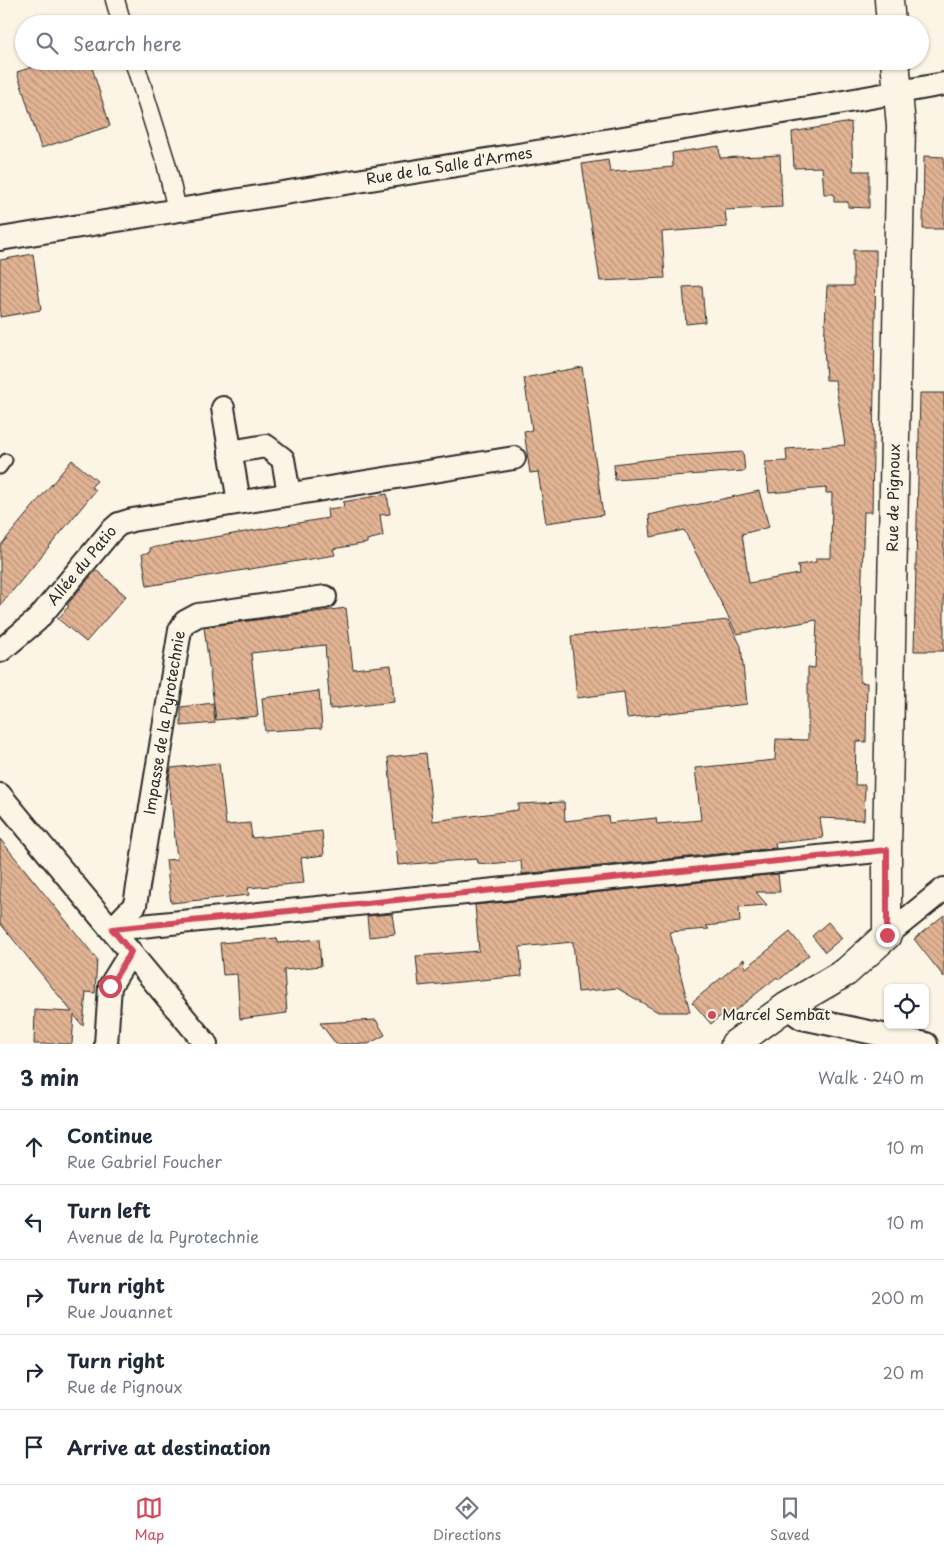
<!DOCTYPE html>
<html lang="en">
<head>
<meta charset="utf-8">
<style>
	:root { --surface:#fff; --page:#f2f2f3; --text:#1f2937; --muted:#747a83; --line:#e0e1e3; --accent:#d1495b }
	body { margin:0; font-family:"Playpen Sans",sans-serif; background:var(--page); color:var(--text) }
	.controls { position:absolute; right:15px; bottom:15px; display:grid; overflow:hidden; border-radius:8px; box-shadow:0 1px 4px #0004 }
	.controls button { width:45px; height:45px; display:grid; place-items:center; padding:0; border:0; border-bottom:1px solid var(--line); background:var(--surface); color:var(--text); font:25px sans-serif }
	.stop { position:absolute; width:15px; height:15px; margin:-11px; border:4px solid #d1495b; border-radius:50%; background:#fff }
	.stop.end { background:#d1495b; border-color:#fff; box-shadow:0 1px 5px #0008 }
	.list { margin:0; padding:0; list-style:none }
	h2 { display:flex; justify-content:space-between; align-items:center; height:65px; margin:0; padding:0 20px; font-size:21px }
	h2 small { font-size:16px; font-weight:400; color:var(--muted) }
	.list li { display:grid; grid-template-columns:32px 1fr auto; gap:15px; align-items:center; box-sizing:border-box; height:75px; padding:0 20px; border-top:1px solid var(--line) }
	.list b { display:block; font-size:19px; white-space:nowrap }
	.list p { margin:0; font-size:16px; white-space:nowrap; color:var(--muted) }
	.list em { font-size:16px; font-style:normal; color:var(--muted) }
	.icon { flex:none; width:28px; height:28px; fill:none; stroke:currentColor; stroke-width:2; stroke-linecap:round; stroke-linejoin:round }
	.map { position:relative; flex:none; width:944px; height:1044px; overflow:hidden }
	.search { position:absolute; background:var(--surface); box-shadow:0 1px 4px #0004; left:15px; right:15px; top:15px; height:55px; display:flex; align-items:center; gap:12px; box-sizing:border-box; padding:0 18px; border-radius:28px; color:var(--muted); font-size:19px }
	.sheet { height:440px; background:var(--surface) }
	nav { display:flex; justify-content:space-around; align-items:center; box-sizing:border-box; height:70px; border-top:1px solid var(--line); background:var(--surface); font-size:14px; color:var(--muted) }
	nav a { display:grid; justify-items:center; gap:2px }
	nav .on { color:var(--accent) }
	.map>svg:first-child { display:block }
	.building { fill:url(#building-back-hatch); stroke:#2b2b2b }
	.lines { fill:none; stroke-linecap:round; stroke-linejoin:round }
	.service-casing { stroke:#2b2b2b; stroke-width:15 }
	.pedestrian-casing { stroke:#2b2b2b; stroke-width:21 }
	.minor-casing { stroke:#2b2b2b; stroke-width:26 }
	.secondary-casing { stroke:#2b2b2b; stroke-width:31 }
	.service { stroke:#fcf5e5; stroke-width:11 }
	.pedestrian { stroke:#fcf5e5; stroke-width:18 }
	.minor { stroke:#fcf5e5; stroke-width:22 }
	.secondary { stroke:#fcf5e5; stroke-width:28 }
	.route { stroke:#d1495b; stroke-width:6 }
	.poi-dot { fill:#d1495b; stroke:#fcf5e5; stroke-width:2 }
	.labels { text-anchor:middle; stroke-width:4; stroke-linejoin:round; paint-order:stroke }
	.street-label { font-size:15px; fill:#2b2b2b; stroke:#fcf5e5 }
	.poi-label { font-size:15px; fill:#2b2b2b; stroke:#fcf5e5; text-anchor:start }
</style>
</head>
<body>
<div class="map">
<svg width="944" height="1044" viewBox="0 0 944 1044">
	<defs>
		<pattern id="building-back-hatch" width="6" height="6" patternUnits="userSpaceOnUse" patternTransform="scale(1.25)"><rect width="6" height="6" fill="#e3b494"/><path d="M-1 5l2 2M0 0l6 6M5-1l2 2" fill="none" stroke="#b89379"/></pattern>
	</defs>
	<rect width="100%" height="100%" fill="#fcf5e5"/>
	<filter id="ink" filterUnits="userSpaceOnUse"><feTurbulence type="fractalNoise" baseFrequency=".02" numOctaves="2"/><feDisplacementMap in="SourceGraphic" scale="10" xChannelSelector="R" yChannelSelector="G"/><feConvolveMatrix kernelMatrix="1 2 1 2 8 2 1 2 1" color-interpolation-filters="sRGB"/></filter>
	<g filter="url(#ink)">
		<g class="building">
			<path d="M51,61h39l20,65 -69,22 -24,-76z"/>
			<path d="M851,122l2,49h16v37l-21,-1v-5h-14v-8h-10l-2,-27 -28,1 -2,-36z"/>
			<path d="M719,146l1,12 60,-3 2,52 -57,3 2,17 -65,5 3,46 -65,3 -18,-117 26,-4 2,12 63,-5 -1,-14z"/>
			<path d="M924,156l20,1v72h-21z"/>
			<path d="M853,250h23v11l-4,251h-8l-4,127v43l7,1 -1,59 -10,-1 -1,44h10l-1,35 -44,-2 3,20 -48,5 1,5 -254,26 -1,-13 -33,3 -10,-1 -1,-4 -79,6 -10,-108 38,-4 7,68 85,-11v-6l46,-2 1,19 43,-5 1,7 47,-5 1,6 44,-4 -6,-52 80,-8 1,-21 32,1v-73l7,1 2,-48 -80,14 -53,-104 -33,7 -2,-22 110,-24 10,36 -27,7 7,49 50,-9 -1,-9 18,-3v-4h15l1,-65h-6v-5l-57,5 -4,-31 22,-1 -1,-12 59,-4 -10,-65h-9l-2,-34 3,-60h26z"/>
			<path d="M33,254l8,56 -41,7v-57z"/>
			<path d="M702,286l3,36 -19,2 -3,-37z"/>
			<path d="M582,367l21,148 -57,8 -8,-51 -8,1 -6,-42 8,-1 -8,-52z"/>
			<path d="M920,393h24v258h-30z"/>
			<path d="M743,452l2,19 -130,9 -1,-16 55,-7z"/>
			<path d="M72,460l25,21 -6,6 5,3 -96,116v-60z"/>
			<path d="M387,494l3,20 -10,1 3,21 -16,4v3l-34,6 2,6 -188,31 -5,-32 8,-2v-4l178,-30 -1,-9 17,-2 -1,-5z"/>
			<path d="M96,570l30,26 -40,46 -28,-23 11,-13 -2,-1z"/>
			<path d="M346,608l7,61 38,-4 3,37 -64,7 -5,-64 -74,8 7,63 -42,4 -12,-93z"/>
			<path d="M728,620l13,26 6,58 -120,14 -3,-26 -47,6 -6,-62z"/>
			<path d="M319,691l3,37 -57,3 -3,-33z"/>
			<path d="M213,703l2,20 -34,3v-19z"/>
			<path d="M219,763l7,62 24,-2 2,15 70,-7 2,24 -23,3 3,25 -56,5 1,7 -78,8 -5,-43 11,-1 -8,-80 2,-11z"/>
			<path d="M0,839l97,120 -2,34 -9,-1 -3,34 -9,-11 -2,29h-38l1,-34 37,2 -72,-89z"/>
			<path d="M778,874l2,18h-24l11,13 -28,2 1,15 -34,4 3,3 -39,3 20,80h-32l-41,-24 -39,4 -5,-50 -53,5 2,29 -103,10 -3,-30 63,-5 -4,-46z"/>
			<path d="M392,914l3,20 -26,3 -2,-21z"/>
			<path d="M944,915v62l-30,-38z"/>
			<path d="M828,922l14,16 -17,14 -13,-16z"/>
			<path d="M790,932l19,23 -30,25 -2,-3 -50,40 -3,-4 -13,11 -19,-22 52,-43 1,10z"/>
			<path d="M277,938l1,5 41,-4 2,27 -37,4 3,43 -47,6 -3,-45 -14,1 -3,-32z"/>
			<path d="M376,1020l9,15 -17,9h-32l-16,-21z"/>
		</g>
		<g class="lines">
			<g class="service-casing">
				<path id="service" d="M0,468l6,-8"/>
			</g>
			<g class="pedestrian-casing">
				<g id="pedestrian">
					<path d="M115,0l7,24"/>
					<path d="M134,61l32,102 11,47"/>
				</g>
			</g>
			<g class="minor-casing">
				<g id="minor">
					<path id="s1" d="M0,239l832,-135 112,-20"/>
					<path d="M223,408l16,94"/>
					<path d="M230,452l36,-6 17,13 6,35"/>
					<path id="s2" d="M0,651l37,-31 74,-89 8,-7 13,-4 382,-62"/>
					<path d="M0,795l206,249"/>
					<path d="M112,929l775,-79"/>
					<path id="s3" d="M112,929l23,-24 45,-275 5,-8 13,-7 127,-18"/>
					<path d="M887,935l57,-46"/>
					<path d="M786,1007l16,11 124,26"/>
					<path d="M106,1044l4,-58 21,-34"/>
				</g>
			</g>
			<g class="secondary-casing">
				<g id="secondary">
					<path d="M889,0l2,24"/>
					<path id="s4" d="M735,1044l51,-37 60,-35 41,-37v-85l14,-724 -6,-65"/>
				</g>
			</g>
			<use href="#service" class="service"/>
			<use href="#pedestrian" class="pedestrian"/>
			<use href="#minor" class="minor"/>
			<use href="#secondary" class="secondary"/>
		</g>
	</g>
	<g class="lines" filter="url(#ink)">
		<path class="route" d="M110,986l21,-34 -19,-23 775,-79v85"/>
	</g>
	<circle class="poi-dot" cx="712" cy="1015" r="5"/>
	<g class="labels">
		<g class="street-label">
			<text dy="5" stroke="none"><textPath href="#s1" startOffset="455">Rue de la Salle d'Armes</textPath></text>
			<text dy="5" stroke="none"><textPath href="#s4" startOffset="625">Rue de Pignoux</textPath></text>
			<text dy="5" stroke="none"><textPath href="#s2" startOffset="119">Allée du Patio</textPath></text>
			<text dy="5" stroke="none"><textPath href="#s3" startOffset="218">Impasse de la Pyrotechnie</textPath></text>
		</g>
		<g class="poi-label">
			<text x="722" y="1020">Marcel Sembat</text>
		</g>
	</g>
</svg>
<div class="controls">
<button><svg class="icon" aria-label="locate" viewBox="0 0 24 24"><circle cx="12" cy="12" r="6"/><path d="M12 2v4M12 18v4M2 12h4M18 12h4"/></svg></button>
</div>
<div class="stop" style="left:110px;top:986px"></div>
<div class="stop end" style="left:887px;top:935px"></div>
<div class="search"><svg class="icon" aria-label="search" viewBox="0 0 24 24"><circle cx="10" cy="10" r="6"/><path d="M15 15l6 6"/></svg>Search here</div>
</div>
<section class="sheet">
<h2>3 min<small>Walk · 240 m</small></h2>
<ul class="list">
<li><svg class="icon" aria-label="ahead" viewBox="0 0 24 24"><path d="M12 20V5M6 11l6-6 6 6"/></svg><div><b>Continue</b><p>Rue Gabriel Foucher</p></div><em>10 m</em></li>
<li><svg class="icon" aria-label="left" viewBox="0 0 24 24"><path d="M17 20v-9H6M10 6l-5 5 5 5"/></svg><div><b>Turn left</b><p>Avenue de la Pyrotechnie</p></div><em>10 m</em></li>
<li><svg class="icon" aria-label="right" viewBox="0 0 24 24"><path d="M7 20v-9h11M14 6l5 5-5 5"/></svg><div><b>Turn right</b><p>Rue Jouannet</p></div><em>200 m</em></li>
<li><svg class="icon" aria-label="right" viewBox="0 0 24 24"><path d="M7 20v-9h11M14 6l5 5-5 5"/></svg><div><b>Turn right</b><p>Rue de Pignoux</p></div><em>20 m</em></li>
<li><svg class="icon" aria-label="arrive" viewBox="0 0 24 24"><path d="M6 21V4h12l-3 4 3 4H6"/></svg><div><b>Arrive at destination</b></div></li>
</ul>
</section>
<nav>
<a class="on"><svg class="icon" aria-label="map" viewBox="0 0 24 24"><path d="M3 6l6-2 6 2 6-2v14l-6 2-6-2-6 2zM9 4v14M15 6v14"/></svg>Map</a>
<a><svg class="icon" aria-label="directions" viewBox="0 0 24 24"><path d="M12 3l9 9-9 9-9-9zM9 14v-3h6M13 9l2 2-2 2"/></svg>Directions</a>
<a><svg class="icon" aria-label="saved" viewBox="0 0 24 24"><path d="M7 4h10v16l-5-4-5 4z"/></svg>Saved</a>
</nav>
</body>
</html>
